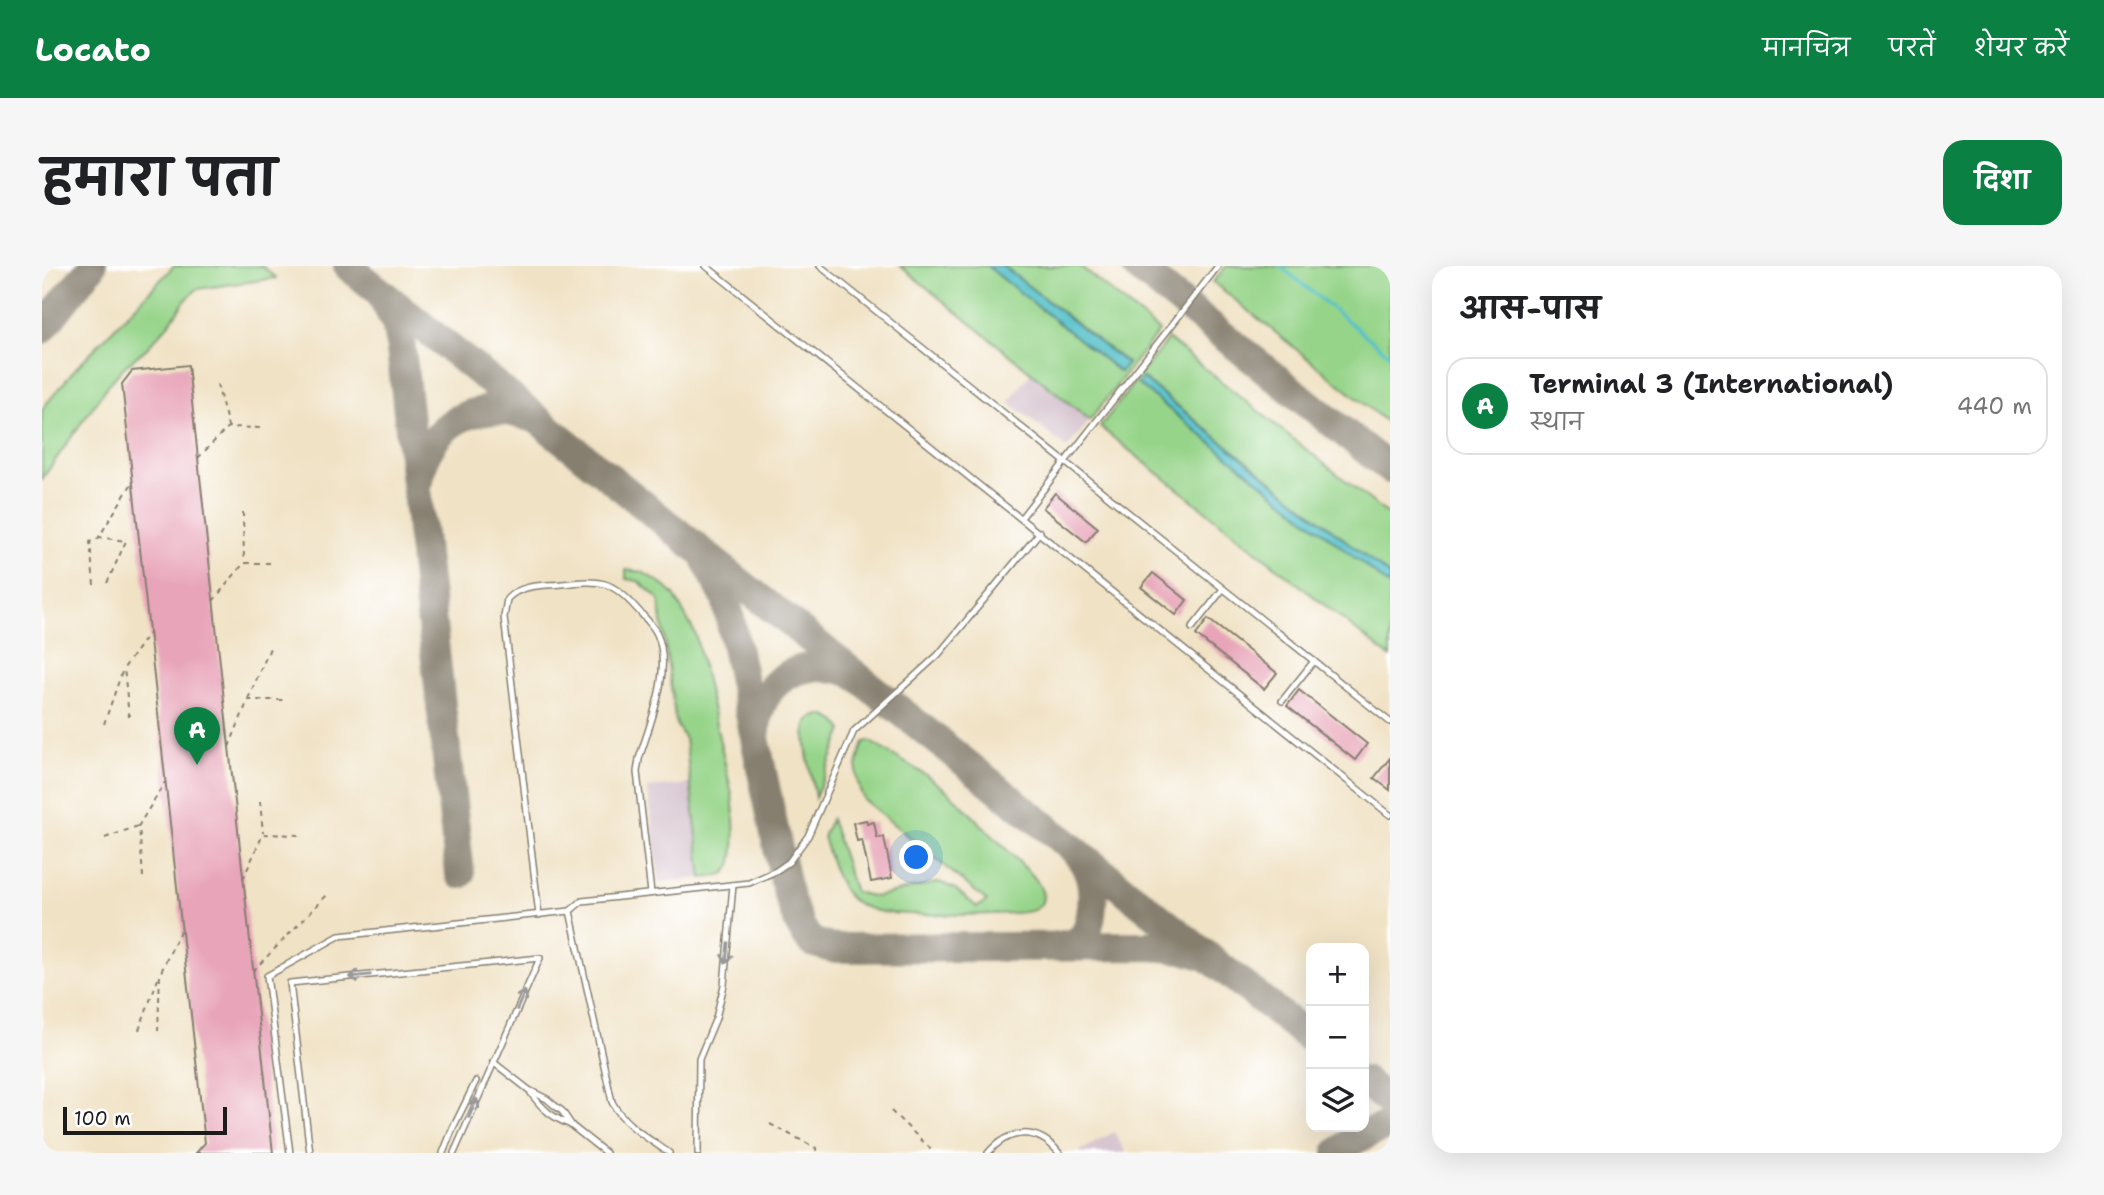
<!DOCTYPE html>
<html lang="hi">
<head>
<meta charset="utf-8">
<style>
	:root { --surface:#fff; --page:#f6f6f6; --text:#202124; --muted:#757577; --line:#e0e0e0; --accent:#0b8043 }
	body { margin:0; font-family:"Shantell Sans","Playpen Sans Deva",sans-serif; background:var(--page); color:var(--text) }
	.controls { position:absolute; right:21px; bottom:21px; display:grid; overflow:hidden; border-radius:14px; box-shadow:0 7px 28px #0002 }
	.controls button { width:63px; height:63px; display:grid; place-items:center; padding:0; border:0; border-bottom:2px solid var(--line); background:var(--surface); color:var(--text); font:35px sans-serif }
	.scale { position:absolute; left:21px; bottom:18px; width:164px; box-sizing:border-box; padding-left:7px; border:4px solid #1c1c1c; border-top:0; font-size:19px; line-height:24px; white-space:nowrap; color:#1c1c1c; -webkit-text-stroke:5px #fff; paint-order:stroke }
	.you { position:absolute; left:875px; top:592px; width:24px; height:24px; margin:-18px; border:5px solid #fff; border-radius:50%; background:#1a73e8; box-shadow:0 0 0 10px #1a73e833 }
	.badge { display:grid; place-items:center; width:46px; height:46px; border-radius:50%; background:var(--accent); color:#fff; font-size:23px; font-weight:700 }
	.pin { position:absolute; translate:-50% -58px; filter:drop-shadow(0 2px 4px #0008) }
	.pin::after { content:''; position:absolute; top:37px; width:24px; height:21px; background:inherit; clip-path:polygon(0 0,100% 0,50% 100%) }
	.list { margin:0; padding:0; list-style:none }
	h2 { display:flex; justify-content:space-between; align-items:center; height:91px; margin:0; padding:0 28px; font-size:30px }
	h2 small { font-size:23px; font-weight:400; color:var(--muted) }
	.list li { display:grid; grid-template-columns:46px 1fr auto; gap:21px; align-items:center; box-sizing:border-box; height:98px; margin:0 14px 14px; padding:0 14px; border:2px solid var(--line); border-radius:21px }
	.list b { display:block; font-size:26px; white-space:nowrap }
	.list p { margin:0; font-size:23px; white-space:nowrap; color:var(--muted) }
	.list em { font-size:23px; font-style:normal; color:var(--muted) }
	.icon { flex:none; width:38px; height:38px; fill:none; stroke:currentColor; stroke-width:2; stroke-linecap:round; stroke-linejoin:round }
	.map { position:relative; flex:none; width:1348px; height:887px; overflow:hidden; border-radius:21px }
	header { display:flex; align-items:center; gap:42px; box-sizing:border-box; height:98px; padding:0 35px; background:var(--accent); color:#fff }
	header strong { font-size:33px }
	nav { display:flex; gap:38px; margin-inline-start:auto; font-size:24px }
	.intro { display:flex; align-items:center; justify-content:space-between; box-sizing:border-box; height:168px; padding:0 42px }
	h1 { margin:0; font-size:49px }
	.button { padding:18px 32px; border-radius:21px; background:var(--accent); color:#fff; font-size:24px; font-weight:700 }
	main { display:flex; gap:42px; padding:0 42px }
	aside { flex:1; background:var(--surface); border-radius:21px; box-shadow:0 7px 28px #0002 }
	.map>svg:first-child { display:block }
	.industrial { fill:#d1bdc9 }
	.green { fill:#96d489; stroke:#597852; stroke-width:2 }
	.water { fill:#53c1c9; stroke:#386e72; stroke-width:2 }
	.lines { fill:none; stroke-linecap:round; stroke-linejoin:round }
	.stream { stroke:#53c1c9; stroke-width:3.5 }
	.taxiway { stroke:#867f70; stroke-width:30 }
	.building { fill:#e8a5b9 }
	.service-casing { stroke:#867f70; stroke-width:8 }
	.path { stroke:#867f70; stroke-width:2; stroke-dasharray:5 5; stroke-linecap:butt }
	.service { stroke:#fff; stroke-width:5 }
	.oneway { stroke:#999 }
</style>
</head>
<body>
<header>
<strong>Locato</strong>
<nav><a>मानचित्र</a><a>परतें</a><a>शेयर करें</a></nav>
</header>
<div class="intro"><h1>हमारा पता</h1><a class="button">दिशा</a></div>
<main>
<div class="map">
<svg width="1348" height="887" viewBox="0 0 1348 887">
	<rect width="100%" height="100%" fill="#fff"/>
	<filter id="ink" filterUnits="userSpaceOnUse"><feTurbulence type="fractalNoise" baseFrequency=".0143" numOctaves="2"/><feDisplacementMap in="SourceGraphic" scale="14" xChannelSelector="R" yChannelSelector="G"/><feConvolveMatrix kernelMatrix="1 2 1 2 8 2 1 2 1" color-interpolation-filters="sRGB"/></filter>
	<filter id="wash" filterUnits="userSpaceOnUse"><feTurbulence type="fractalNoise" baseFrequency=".00686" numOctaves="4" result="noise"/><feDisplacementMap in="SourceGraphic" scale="28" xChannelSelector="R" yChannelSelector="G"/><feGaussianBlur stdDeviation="1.57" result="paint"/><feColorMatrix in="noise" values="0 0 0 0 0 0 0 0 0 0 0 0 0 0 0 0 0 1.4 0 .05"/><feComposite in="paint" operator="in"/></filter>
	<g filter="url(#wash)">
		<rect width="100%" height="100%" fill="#f0e2c5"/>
		<g class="industrial">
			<path d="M989,107l59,47 -23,28 -58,-46z"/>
			<path d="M649,518l11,94 -43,4 -11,-94z"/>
			<path d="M1072,866l12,21h-45l-1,-2z"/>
		</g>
		<g class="green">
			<path d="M132,0h88l14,12 -79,11 -12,12 -17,24 -21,23 -22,18 -17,19 -66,94v-70l34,-41z"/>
			<path d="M858,0h87l133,106 7,-9 -124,-97h77l79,65 -69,89z"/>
			<path d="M1184,0h164v159l-177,-143z"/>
			<path d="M1126,73l222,177v60l-247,-198 -5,6 252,202v71l-290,-230z"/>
			<path d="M584,304l16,2 19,11 13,12 21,38 37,161c2,15 6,64 -4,76 -6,7 -18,7 -26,8l-17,-139 -9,-15 -17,-125 -21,-18 -12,-2z"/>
			<path d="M782,449l12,6 7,9 -28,68c-2,-16 -13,-60 -9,-73 3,-8 11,-9 18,-10z"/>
			<path d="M827,475l57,34 24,18 84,84c7,10 15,23 2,32 -12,8 -134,6 -154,3 -10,-2 -22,-6 -30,-12 -15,-13 -23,-44 -29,-63l8,-18 24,73 20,5 64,-15 15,6 23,19 10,-6 -123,-101c-11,-25 -9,-32 0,-58z"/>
		</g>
		<g class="water">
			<path d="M945,0h16l124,98 -7,8z"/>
			<path d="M1100,112l248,198v10l-252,-202z"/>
		</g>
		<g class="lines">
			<path class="stream" d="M1238,0l110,89"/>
			<g class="taxiway">
				<path d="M306,0l345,279 618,494"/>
				<path d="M1094,0l254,203"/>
				<path d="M341,32l13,25 4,17 60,534"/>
				<path d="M0,63l50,-63"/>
				<path d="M377,213c2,-8 4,-18 8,-26 20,-41 62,-51 103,-36"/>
				<path d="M665,296l19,37 59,283c6,21 12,45 27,60l19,6 320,-2 32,3 19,6"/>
				<path d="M714,465c3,-53 47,-75 94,-59"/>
				<path d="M1015,680c7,-1 16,-2 22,-6 14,-9 15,-45 12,-60 -2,-9 -7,-18 -13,-25"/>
				<path d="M1322,815l26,21"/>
				<path d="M1296,887l16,-13 36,-16"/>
			</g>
		</g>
		<g id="blocks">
			<g class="building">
				<path d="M146,99l41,382 44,406h-77l9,-10 -83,-759 10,-13z"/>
				<path d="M1013,227l43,35 -12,14 -43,-34z"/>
				<path d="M1111,307l34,27 -11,15 -35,-28z"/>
				<path d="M1166,353l69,54 -13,16 -68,-54z"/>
				<path d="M1257,424l68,54 -12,16 -68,-54z"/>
				<path d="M1348,492v32l-16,-12z"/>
				<path d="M824,554l1,4 7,-2 3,16 7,-1 8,41 -21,4 -9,-42 -5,1 -4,-18z"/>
			</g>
		</g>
	</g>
	<g filter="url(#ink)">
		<use href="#blocks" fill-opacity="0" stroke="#867f70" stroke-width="2"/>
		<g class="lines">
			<g class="service-casing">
				<g id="service">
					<path d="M664,0l684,549"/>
					<path d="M778,0l570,456"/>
					<path d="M979,252l197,-252"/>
					<path d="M1150,362l31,-39"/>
					<path d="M1240,435l32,-40"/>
					<path d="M528,645l42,191c12,23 36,36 57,51"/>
					<path d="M497,649l-35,-298 3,-18c13,-15 36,-13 55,-15 38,-4 49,-5 75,25 7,8 16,16 20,25 16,36 -7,89 -18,125l-2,13 14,121"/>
					<path d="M451,796l36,28 18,9 7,6 8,6 10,15 34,27"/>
					<path d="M489,827c11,16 22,25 40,32"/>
					<path d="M248,887l-23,-177 72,-40 231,-25 12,-10 167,-18 27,-12 13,-9 19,-26 46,-105 84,-76 102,-123"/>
					<path d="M268,887l-20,-170 250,-25 -86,195"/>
					<path d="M401,887l10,-25 23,-47"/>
					<path d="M656,887l1,-94 17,-41 8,-33 9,-100"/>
					<path d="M946,887c21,-25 50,-26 71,0"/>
				</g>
			</g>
			<g class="path">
				<path d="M175,118l11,42"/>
				<path d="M156,192l30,-31 32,1"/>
				<path d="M201,246l1,50"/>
				<path d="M65,317l19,-42 -27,-4 33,-54"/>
				<path d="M52,319l-4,-43 9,-4"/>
				<path d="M171,335l31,-38h27"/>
				<path d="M206,433l22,-51"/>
				<path d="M87,451l-5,-49 25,-35"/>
				<path d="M62,458l19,-55"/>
				<path d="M187,481l19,-47h39"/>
				<path d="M218,535l3,32"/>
				<path d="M63,572l33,-12"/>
				<path d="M101,611l-4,-52 26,-43"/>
				<path d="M201,613l20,-45 37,1"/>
				<path d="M211,705l75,-77"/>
				<path d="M97,764l19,-51"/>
				<path d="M116,765l2,-57 21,-45"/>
				<path d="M849,845l41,39v3"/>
				<path d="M728,858l46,24 1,5"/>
			</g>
			<use href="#service" class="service"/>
		</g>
		<defs><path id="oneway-shaft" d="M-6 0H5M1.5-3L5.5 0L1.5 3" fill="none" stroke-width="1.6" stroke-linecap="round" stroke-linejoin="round" transform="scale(1.75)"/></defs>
		<g class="oneway">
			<use href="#oneway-shaft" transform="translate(685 687) rotate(95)"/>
			<use href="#oneway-shaft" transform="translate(318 710) rotate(174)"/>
			<use href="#oneway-shaft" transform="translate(479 734) rotate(-66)"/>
			<use href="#oneway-shaft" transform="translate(431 842) rotate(-66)"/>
		</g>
	</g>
</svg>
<div class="controls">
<button>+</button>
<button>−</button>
<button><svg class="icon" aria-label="layers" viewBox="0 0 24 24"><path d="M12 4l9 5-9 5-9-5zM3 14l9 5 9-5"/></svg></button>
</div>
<div class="scale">100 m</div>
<div class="you"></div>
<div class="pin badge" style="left:155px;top:499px">A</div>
</div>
<aside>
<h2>आस-पास<small></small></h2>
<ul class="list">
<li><span class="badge">A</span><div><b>Terminal 3 (International)</b><p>स्थान</p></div><em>440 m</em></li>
</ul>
</aside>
</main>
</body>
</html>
